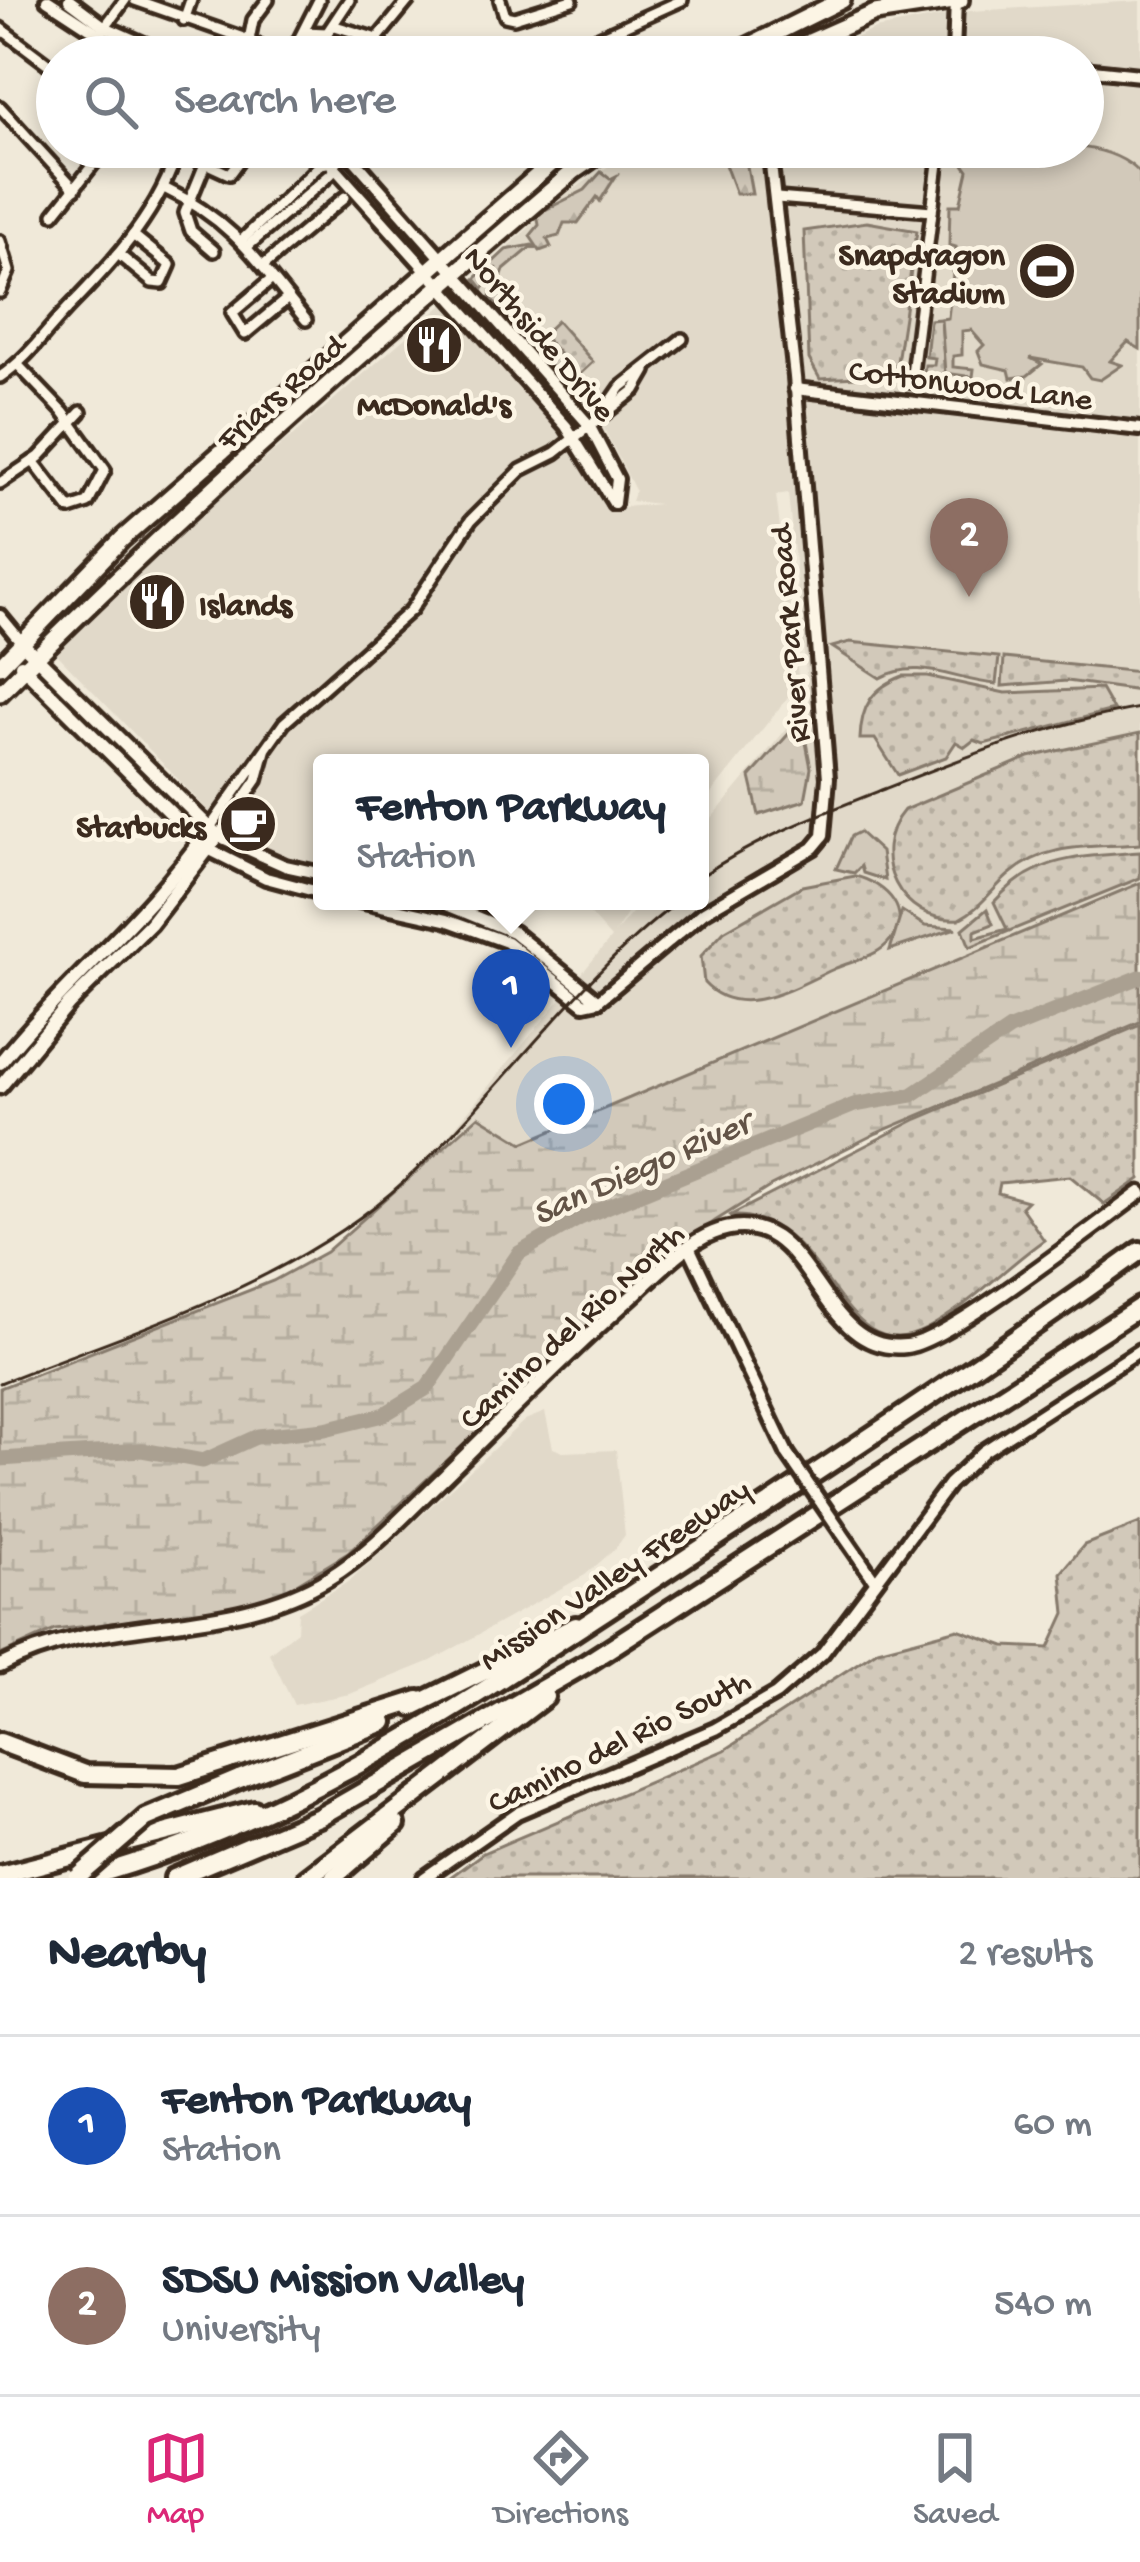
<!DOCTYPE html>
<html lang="en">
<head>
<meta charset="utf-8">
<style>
	:root { --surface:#fff; --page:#f2f2f3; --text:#1f2937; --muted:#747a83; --line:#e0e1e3; --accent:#db2777 }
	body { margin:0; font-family:"Gochi Hand",sans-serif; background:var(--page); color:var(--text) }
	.you { position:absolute; left:564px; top:1104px; width:42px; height:42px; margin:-30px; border:9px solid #fff; border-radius:50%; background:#1a73e8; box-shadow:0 0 0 18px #1a73e833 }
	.badge { display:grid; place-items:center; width:78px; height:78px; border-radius:50%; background:var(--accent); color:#fff; font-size:39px; font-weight:700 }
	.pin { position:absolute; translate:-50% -99px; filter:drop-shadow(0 3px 6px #0008) }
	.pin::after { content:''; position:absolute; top:63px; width:42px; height:36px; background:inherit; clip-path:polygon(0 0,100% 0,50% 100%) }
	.popup { position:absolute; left:313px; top:754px; width:396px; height:156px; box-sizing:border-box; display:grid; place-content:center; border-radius:12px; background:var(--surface); filter:drop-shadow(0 3px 9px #0005); font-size:39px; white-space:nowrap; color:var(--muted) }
	.popup b { font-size:45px; color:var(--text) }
	.popup::after { content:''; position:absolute; left:50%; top:100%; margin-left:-24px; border:24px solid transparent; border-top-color:var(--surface) }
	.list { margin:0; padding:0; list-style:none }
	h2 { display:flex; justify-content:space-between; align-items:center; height:156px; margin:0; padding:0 48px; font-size:51px }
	h2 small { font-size:39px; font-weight:400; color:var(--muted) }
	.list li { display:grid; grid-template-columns:78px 1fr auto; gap:36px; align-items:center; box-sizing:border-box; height:180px; padding:0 48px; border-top:3px solid var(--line) }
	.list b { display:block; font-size:45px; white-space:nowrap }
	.list p { margin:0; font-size:39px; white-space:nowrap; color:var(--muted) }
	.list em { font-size:39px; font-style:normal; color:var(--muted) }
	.icon { flex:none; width:66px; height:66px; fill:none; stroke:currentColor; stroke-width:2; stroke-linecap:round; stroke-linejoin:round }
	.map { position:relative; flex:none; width:1140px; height:1878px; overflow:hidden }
	.search { position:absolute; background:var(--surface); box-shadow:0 6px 18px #0003; left:36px; right:36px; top:36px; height:132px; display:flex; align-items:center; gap:30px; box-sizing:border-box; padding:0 42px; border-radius:66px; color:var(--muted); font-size:45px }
	.sheet { height:516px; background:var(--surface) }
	nav { display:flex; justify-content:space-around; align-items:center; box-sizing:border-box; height:168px; border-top:3px solid var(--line); background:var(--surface); font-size:33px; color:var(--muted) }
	nav a { display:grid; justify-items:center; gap:6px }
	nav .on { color:var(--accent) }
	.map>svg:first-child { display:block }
	.built { fill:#e1d9c9 }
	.grass { fill:url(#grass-dots); stroke:#867a6c; stroke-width:3 }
	.forest { fill:url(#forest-firs); stroke:#867a6c; stroke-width:3 }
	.wetland { fill:url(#wetland-marsh); stroke:#867a6c; stroke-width:3 }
	.green { fill:#d2c9ba; stroke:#867a6c; stroke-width:3 }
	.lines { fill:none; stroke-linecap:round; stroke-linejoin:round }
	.river { stroke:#aaa091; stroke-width:15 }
	.minor-casing { stroke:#3b2a1e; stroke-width:18 }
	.tertiary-casing { stroke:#3b2a1e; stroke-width:20 }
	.secondary-casing { stroke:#3b2a1e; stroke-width:21 }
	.trunk-casing { stroke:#3b2a1e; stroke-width:24 }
	.motorway-casing { stroke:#3b2a1e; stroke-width:26 }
	.minor { stroke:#fcf5e5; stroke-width:9 }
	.tertiary { stroke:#fcf5e5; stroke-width:10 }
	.secondary { stroke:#fcf5e5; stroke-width:12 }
	.trunk { stroke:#fcf5e5; stroke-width:15 }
	.motorway { stroke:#fcf5e5; stroke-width:16 }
	.tram { stroke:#3b2a1e; stroke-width:3 }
	.tertiary-bridge-casing { stroke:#3b2a1e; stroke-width:20; stroke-linecap:butt }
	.motorway-bridge-casing { stroke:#3b2a1e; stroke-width:26; stroke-linecap:butt }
	.tertiary-bridge { stroke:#fcf5e5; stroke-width:10 }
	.motorway-bridge { stroke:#fcf5e5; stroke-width:16 }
	.labels { text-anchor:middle; stroke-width:9; stroke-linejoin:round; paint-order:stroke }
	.poi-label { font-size:33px; font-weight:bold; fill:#3b2a1e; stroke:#fcf5e5; text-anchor:end }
	.street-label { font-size:33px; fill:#3b2a1e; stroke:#fcf5e5 }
	.water-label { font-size:36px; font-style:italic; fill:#625346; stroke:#fcf5e5 }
</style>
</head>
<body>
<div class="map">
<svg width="1140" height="1878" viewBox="0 0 1140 1878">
	<defs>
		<pattern id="grass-dots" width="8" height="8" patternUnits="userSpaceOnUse" patternTransform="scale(3)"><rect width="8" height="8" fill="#d2c9ba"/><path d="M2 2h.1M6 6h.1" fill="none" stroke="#b5ad9f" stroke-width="1.8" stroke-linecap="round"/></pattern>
		<pattern id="forest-firs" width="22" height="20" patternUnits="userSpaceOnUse" patternTransform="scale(3)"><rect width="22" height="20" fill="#d2c9ba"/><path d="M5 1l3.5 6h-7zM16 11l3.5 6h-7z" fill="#b5ad9f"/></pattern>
		<pattern id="wetland-marsh" width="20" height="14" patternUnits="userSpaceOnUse" patternTransform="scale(3)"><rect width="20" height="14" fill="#d2c9ba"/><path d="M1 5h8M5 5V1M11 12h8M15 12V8" fill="none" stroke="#b5ad9f"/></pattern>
	</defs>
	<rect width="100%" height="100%" fill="#f0e9d9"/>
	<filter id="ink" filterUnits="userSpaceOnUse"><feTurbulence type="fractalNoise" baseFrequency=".00833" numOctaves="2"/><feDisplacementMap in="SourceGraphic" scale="24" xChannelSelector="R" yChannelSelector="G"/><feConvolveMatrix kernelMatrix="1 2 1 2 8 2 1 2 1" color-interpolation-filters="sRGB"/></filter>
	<g filter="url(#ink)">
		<g class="built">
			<path d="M1140,1v884l-687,313 -31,-31 189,-229 -33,-37h57l-20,32 27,-32h58v-69l109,-130 -21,-209 -12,2 23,188 -99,125v-45h-378v103l-33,-7 -61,-28 -171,-177 136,-132 250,-217 145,156 24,47 47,-4 -28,-3 4,-11 -32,-63 -130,-149 91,-82 73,-49h446v-90h-271l63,-28 95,-18z"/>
			<path d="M545,1412l8,36 10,4 53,-2 9,85 -10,14 -30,26 -154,86 -81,33 -56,11 -25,-52 28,-22 1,-19 53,-32 174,-160z"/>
		</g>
		<g class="grass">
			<path d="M867,222l50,9 -22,144 -75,4 -11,-20 -5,-128z"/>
			<path d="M941,319l4,57 -16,-2 -2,15 -28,-3h23l3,-21h9l1,-7 -9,-1 4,-37z"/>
			<path d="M557,321l36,41 -14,13 -37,-40z"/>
			<path d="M850,642l149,15 -3,27c-41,-3 -76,-27 -116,-6l-48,-31z"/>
			<path d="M1004,658l136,14v19l-73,-10 -65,5z"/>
			<path d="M903,676h24l78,17 96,-4 12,21 -129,34 -10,-4 -9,7 -9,-5 -10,15 -48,18 -23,-36h-15c1,-33 12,-51 43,-63z"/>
			<path d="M1140,733v111c-47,4 -91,-3 -130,30 -18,15 -29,34 -51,45 -57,5 -94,-64 -55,-109l125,-53z"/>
			<path d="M1140,852v26l-170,69 -7,-18 24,-20 6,15 -18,7v7l32,-9 -13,-27c42,-47 86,-45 146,-50z"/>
			<path d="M855,876c30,7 62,37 32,68 -13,13 -34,17 -51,24 -38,17 -95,55 -132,15l-3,-27 23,-25 78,-45z"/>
			<path d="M1140,1025v154l-36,25 -34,-28 -70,7 -2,10 29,8 -6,6 23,33c-39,27 -74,66 -118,89 -90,46 -94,-119 -197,-113l188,-97z"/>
			<path d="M1140,1523v355h-691l34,-25 242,-103 153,-100 80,-21 47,17 44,2 16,-35 -4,-40 23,-28z"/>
		</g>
		<g class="forest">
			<path d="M708,147h26l11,8 7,39h-16l-12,-32z"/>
			<path d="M601,172l9,7 6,-3 -16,25 -3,-4 -19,26h-14l-5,13 -12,3 4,8 -11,4 -10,-15 9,-11 -2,-11 48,-24z"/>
		</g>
		<g class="wetland">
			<path d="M803,727l8,41 -6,32 -46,15 -9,-38 44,-49z"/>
			<path d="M1140,883v139l-263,111 -106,53 -56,35 -72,56 -295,276 -63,38 -56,18 -174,21 -55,25v-267l273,-107 53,-29 153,-136 44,27z"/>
		</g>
		<g class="green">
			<path d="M988,147c48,0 118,-11 152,26v176l-12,-7 -18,19 12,4 -22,15 -10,-2 -8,-11 -52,-9 12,6 -15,12 -16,2 -2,-8 -26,-6 -5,-13 6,-6 -13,-15 -9,1v24l-9,1v11l21,2 -1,8 -28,-4 -4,-54 7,-1 8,-71 -7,-2 1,-40h10l8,-35 -5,-7z"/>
			<path d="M532,245l6,3h-8l-26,22 -6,17 41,53 -7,6 -42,-49 7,-30 -14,22 -8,-10 31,-29z"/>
			<path d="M543,339l49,54v10h-9l-49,-55z"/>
			<path d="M859,832l22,20 4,28 -22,-7 -2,-7 -7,7 -18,-4 15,-33z"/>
			<path d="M902,911l23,15 31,2 -66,22z"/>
		</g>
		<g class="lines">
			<path class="river" d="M0,1459l142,-9 61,11 55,-25 67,-7 58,-14 44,-27 92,-135 61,-35 274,-113 58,-10 98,-66 130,-52"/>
			<g class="minor-casing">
				<g id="minor">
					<path d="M135,0l114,40 21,13"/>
					<path d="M500,0l5,16 9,2 58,-18"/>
					<path d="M184,20l7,-20"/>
					<path d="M335,26l42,13 15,18"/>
					<path d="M0,28l57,43"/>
					<path d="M304,32l23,1 22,-33"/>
					<path d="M377,39l32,-39"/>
					<path d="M249,40l4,-20 15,-20"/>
					<path d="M324,55l3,2"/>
					<path d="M82,57l43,-57"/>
					<path d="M290,57l29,-57"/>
					<path d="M555,57l127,-57"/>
					<path d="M0,107l75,82"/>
					<path d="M212,147l-27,66 6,18 23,20"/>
					<path d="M205,163l24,11 12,-16 -11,-11"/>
					<path d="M166,189c69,33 93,74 140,131"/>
					<path d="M777,198l155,13"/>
					<path d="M54,214l53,-67"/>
					<path d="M243,239l78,-75 11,-2"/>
					<path d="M0,241l9,30 -9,21"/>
					<path d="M249,245l82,-71 13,-27"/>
					<path d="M118,254l34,28 10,1 8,-18 -37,-30"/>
					<path d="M263,266l82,-69"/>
					<path d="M272,279l-40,34 13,21 43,-36"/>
					<path d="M18,365l45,47 42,58 -17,33 -18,6 -37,-48"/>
					<path d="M0,377c31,-21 47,-48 73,-74 45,-46 87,-93 106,-156"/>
					<path d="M911,382l29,-235"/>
					<path d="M605,410l16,-23 61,-48"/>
					<path d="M0,483l39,-26 42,-45"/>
					<path d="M209,829l75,-106 127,-113 60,-90 50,-50 34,-17 80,-63 11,-19"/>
					<path d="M218,836l39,-56 8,-29"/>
				</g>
			</g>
			<g class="tertiary-casing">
				<g id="tertiary">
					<path d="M47,0l87,57"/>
					<path d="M69,0l36,27 68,30"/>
					<path d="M956,0l-2,54 25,3"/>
					<path d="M1083,69l57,6"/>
					<path d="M316,147l250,279 48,77"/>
					<path d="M343,147l246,278 28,54 -3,24"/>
					<path d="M795,389l345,40"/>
					<path d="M0,616l23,28"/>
					<path d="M218,836l67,30 37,8"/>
					<path d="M208,849l58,29 56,15"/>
					<path d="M359,901l87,19 61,22 77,62 14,-3"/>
					<path d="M437,901l76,31 85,69"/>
					<path d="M598,1001l106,-89 109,-64 10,-12 5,-58 -33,-401 -26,-230"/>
					<path d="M690,1249l97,204"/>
					<path d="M841,1532l34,49"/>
					<path d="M424,1878l93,-65 198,-84 61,-35 46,-40 127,-170 35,-33 156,-101"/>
				</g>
			</g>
			<g class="secondary-casing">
				<g id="secondary">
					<path d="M21,665l181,179"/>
					<path d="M0,1063c66,-82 148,-147 209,-234"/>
					<path d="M0,1087l69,-83 81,-80 68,-88 -195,-192"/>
					<path d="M0,1666c104,-55 228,-26 329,-88 44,-27 79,-67 116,-102 60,-59 120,-120 183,-176 25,-22 54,-55 85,-67 101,-39 100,124 193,113 42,-4 191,-122 234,-153"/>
				</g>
			</g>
			<g class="trunk-casing">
				<g id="trunk">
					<path d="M727,57l115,-57"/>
					<path d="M775,57l100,-44 85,-13"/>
					<path d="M0,666l122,-127 448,-392"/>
					<path d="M0,693c183,-183 377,-354 574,-522l35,-24"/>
				</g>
			</g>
			<g class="motorway-casing">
				<g id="motorway">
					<path d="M412,1707l164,-81"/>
					<path d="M0,1742l85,32 94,2 240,-76"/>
					<path d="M239,1779l145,-57"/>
					<path d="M0,1875l254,-65"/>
					<path d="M85,1878c222,-62 382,-177 571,-300 162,-107 326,-213 484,-327"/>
					<path d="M174,1878l145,-61 268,-154 553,-356"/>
					<path d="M307,1878l238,-181"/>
					<path d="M333,1878l63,-54"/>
				</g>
			</g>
			<use href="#minor" class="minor"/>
			<use href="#tertiary" class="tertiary"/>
			<use href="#secondary" class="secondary"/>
			<use href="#trunk" class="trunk"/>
			<use href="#motorway" class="motorway"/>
			<g class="tram">
				<path d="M700,877c57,-39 120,-63 184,-88 84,-33 167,-66 256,-81"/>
				<path d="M0,1383c133,-53 281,-96 391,-190 104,-90 178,-209 288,-292"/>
			</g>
			<g class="tertiary-bridge-casing">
				<path id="tertiary-bridge" d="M787,1453l54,79"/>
			</g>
			<g class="motorway-bridge-casing">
				<path id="motorway-bridge" d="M77,1878l69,-60 93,-39"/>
			</g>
			<use href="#tertiary-bridge" class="tertiary-bridge"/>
			<use href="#motorway-bridge" class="motorway-bridge"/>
		</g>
	</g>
	<defs>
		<g id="stadium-disc" transform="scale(3)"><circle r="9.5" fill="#3b2a1e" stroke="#fcf5e5"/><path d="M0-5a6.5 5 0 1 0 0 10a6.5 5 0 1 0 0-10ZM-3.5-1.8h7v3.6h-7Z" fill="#fff"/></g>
		<g id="restaurant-disc" transform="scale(3)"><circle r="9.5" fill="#3b2a1e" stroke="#fcf5e5"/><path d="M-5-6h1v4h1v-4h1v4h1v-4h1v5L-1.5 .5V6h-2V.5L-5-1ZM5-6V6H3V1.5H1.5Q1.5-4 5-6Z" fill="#fff"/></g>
		<g id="cafe-disc" transform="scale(3)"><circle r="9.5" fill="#3b2a1e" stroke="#fcf5e5"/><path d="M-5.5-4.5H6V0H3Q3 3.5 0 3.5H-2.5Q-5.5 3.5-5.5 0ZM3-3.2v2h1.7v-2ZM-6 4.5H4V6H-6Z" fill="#fff"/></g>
	</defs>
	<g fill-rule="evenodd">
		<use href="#stadium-disc" x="1047" y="271"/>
		<use href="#restaurant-disc" x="434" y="345"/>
		<use href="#restaurant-disc" x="157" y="602"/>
		<use href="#cafe-disc" x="248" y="824"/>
	</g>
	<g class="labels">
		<g class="poi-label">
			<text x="1005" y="264">Snapdragon<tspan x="1005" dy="38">Stadium</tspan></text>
			<text x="434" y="414" text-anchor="middle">McDonald's</text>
			<text x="199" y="614" text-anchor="start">Islands</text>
			<text x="206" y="836">Starbucks</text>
		</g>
		<g class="street-label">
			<text transform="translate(542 332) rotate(50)" y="12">Northside Drive</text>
			<text transform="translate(971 382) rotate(7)" y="12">Cottonwood Lane</text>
			<text transform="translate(279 390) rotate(-41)" y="12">Friars Road</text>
			<text transform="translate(787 634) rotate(-95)" y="12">River Park Road</text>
			<text transform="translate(570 1324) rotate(-42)" y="12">Camino del Rio North</text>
			<text transform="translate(613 1572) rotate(-34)" y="12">Mission Valley Freeway</text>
			<text transform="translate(618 1739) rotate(-26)" y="12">Camino del Rio South</text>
		</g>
		<g class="water-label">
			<text transform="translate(640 1165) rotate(-24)" y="13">San Diego River</text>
		</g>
	</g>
</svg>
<div class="you"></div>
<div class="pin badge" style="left:511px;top:1048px;background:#1a4fb4">1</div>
<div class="popup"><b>Fenton Parkway</b>Station</div>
<div class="pin badge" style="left:969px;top:597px;background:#8d6e63">2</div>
<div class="search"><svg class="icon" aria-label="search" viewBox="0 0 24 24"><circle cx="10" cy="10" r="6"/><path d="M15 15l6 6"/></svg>Search here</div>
</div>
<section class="sheet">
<h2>Nearby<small>2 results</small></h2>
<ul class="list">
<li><span class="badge" style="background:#1a4fb4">1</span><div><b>Fenton Parkway</b><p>Station</p></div><em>60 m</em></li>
<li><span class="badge" style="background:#8d6e63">2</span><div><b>SDSU Mission Valley</b><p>University</p></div><em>540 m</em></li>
</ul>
</section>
<nav>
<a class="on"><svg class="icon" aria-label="map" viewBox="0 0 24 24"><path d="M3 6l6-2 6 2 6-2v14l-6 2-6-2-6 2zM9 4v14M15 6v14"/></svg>Map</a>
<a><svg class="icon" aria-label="directions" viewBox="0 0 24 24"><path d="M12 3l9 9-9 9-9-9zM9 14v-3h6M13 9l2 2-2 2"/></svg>Directions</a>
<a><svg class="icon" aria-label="saved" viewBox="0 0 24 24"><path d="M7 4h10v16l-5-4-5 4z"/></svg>Saved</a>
</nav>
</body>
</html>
